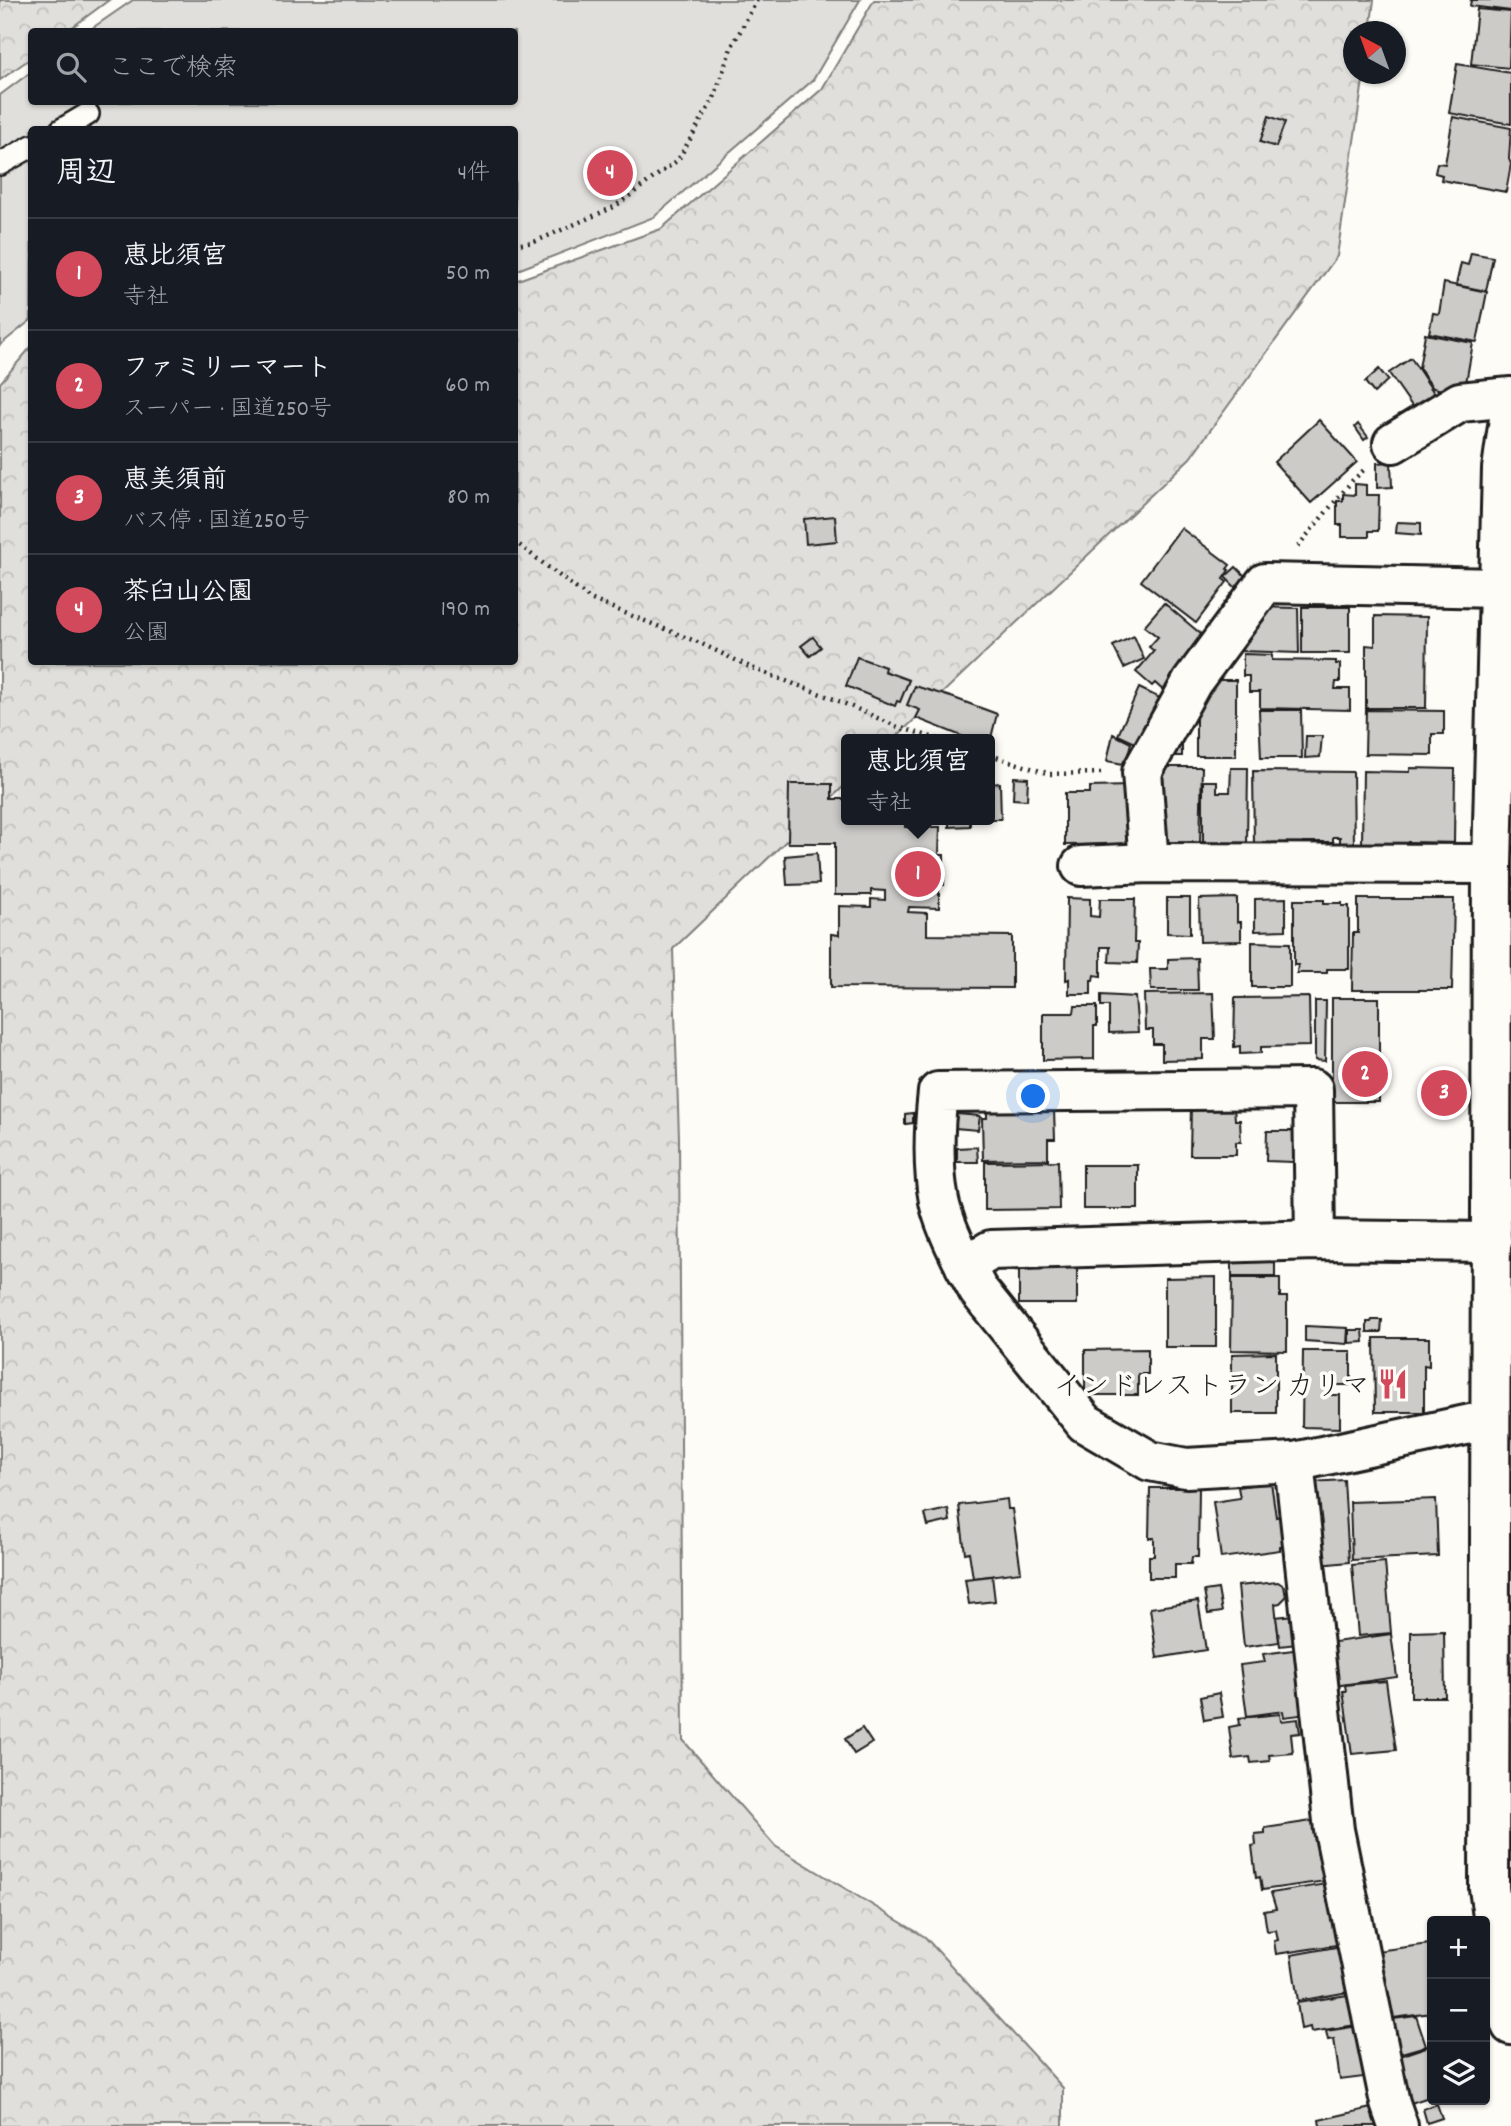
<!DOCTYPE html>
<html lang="ja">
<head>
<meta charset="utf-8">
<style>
	:root { --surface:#171b24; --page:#20242c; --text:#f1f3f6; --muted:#9ea1a6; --line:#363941; --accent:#d1495b }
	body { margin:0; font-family:Dekko,"Klee One",sans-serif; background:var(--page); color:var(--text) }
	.controls { position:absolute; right:21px; bottom:21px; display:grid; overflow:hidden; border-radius:7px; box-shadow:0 2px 5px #0004 }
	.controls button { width:63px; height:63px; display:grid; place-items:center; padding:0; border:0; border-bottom:2px solid var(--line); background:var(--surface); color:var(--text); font:35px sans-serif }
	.compass { position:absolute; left:1343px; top:21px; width:63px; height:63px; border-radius:50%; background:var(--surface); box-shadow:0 2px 5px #0004; rotate:319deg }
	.you { position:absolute; left:1034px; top:1097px; width:24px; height:24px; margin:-18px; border:5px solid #fff; border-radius:50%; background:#1a73e8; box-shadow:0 0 0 10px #1a73e833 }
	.badge { display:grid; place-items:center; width:46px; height:46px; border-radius:50%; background:var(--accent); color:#fff; font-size:23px; font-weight:700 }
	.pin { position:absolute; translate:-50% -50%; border:4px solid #fff; box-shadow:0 2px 7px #0006 }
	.popup { position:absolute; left:841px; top:734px; width:154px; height:91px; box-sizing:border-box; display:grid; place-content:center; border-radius:7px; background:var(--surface); filter:drop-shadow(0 2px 5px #0005); font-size:23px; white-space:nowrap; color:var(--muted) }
	.popup b { font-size:26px; color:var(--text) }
	.popup::after { content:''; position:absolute; left:50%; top:100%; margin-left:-14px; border:14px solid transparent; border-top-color:var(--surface) }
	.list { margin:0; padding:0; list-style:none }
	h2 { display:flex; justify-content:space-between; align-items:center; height:91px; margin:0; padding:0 28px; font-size:30px }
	h2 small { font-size:23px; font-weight:400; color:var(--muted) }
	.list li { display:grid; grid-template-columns:46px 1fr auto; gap:21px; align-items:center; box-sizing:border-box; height:112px; padding:0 28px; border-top:2px solid var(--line) }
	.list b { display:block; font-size:26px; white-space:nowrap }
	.list p { margin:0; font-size:23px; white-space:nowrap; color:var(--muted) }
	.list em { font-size:23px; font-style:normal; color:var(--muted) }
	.icon { flex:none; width:38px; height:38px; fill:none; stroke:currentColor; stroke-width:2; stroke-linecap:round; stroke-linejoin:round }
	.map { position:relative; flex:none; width:1511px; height:2126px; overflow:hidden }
	.search { position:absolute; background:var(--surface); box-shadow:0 2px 5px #0004; left:28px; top:28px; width:490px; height:77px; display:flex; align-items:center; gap:18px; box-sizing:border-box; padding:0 24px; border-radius:7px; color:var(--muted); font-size:26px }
	.panel { position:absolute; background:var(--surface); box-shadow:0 2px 5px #0004; left:28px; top:126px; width:490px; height:539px; border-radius:7px }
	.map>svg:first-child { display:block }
	.green { fill:#e0dfdb; stroke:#7e7e7c; stroke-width:2 }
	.forest { fill:url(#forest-crowns); stroke:#7e7e7c; stroke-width:2 }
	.building { fill:#cccbc8; stroke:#1c1c1c; stroke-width:2 }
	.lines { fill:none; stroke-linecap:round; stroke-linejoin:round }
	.service-casing { stroke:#1c1c1c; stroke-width:26 }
	.minor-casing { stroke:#1c1c1c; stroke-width:44 }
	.trunk-casing { stroke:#1c1c1c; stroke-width:44 }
	.path { stroke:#1c1c1c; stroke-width:4.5; stroke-dasharray:2 5; stroke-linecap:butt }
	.service { stroke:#fdfcf7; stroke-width:21 }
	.minor { stroke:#fdfcf7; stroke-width:38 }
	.trunk { stroke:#fdfcf7; stroke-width:38 }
	.labels { text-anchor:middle; stroke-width:7; stroke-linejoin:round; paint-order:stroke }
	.poi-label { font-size:28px; fill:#1c1c1c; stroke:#fdfcf7; text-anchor:end }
</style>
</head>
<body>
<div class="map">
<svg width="1511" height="2126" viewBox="0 0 1511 2126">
	<defs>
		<pattern id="forest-crowns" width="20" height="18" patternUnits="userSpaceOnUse" patternTransform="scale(1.75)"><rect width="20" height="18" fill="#e0dfdb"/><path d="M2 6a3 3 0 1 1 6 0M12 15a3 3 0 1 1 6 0" fill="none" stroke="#c0bfbb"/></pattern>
	</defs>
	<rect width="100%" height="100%" fill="#fdfcf7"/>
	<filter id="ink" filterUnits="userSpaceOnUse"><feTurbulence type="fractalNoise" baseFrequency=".0143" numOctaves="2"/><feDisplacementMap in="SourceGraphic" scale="14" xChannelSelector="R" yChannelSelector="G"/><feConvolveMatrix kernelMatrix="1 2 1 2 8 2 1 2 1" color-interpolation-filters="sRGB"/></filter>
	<g filter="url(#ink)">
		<path class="green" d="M133,0h727l-47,80 -159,137 -139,54 -1,-141h-482l-1,190 -31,25v-250l31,-23 1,30h482v-70l-426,-1z"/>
		<g class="forest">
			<path d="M0,0h109l-42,31 -35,1 -1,26 -31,22z"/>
			<path d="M874,0h500l-4,31 -16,1v42h10l-27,182 -147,202 -296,281h-48v45l-173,165 6,189 4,602 92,106 150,91 138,151v38h-1063v-1743l31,-36 1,315h482l1,-381 146,-52 161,-140z"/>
		</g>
		<g class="building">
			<path d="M1471,0h40v11l-41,-5z"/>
			<path d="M1477,9l34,3 -2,56 -38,-4z"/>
			<path d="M1457,64l54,9v51l-62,-11z"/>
			<path d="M1269,116l16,6 -9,25 -16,-5z"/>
			<path d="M1453,117l58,11 -2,31 2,5 -5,28 -65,-12 1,-5 -7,-2 2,-10 8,1z"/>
			<path d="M1471,253l22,4 -7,34 -30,-6 5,-22 7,2z"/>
			<path d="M1444,283l43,9 -10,50 -48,-9 4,-20 6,1z"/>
			<path d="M1425,334l48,9 -9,51 -31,-6 -14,-20z"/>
			<path d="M1411,358l29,44 -21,14 -30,-43z"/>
			<path d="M1379,369l9,11 -14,13 -9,-11z"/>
			<path d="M1319,420l38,42 -46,41 -37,-41z"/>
			<path d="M1358,424l10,13 -4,3 -9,-13z"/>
			<path d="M1391,462l1,25 -15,1v-25z"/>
			<path d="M1355,484l11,1v10h13l-1,36h-9v6h-27v-12h-5v-24h6v-7l12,1z"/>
			<path d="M835,516l2,25 -31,3 -2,-25z"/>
			<path d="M1397,522l24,1v12l-25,-2z"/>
			<path d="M1181,528l49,37 -3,4 2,1 -6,9 4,3 -31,41 -55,-42z"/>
			<path d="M1236,567l16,16 -10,11 -17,-17z"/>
			<path d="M1164,603l44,37 -14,11 -17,19 6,6 -16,18 -12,-11 -3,3 -16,-14 18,-21 -5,-4 9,-10 -14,-11z"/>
			<path d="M1252,607l46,1 1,45 -60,-2z"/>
			<rect x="1302" y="607" width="48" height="46"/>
			<path d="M1375,616l52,1 -1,91h-60v-63l9,1z"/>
			<path d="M1134,636l10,23 -20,9 -11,-22z"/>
			<path d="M813,637l8,10 -11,9 -9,-10z"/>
			<path d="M1243,654l29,1v5l64,1v3h4v18h-4l-1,7h15v21l-90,-2v-16h-11v-16h-6z"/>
			<path d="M857,657l28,10 -1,4 25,9 -9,22 -3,-1 -2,5 -49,-20z"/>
			<path d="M1202,680h34v76h-40v-39h-7z"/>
			<path d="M915,686l39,12 43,16 -7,28v-3h-21l-53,-21 4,-8 -13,-5z"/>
			<path d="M1139,688l27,13 -22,46 -26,-12z"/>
			<path d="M1259,710h42l1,48h-41z"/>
			<path d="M1366,710l78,1v23h-12v21l-67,-1z"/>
			<path d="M1113,734l18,9 -4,15h4l-2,7 -22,-4z"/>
			<path d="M1306,736h16l-2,21 -15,1z"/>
			<rect x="1162" y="744" width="20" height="12"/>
			<path d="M1153,767h49l-2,77 -55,-1z"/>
			<path d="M1231,768h17l-1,76h-44v-63h14v11h13z"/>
			<path d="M1410,768l45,1 -1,74 -46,-1v3l-46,-1 1,-73 47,1z"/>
			<path d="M1253,771l100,1 1,74 -14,-1v-8h-7v5h-29v3h-50z"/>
			<path d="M1014,777l14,1 -1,22 -14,-1z"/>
			<path d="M1000,783l1,36h-11v-35z"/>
			<path d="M789,784h43v15h14v21h59v7h35l-1,28h5v30h-5v23l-30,-1 -1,5 19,1v22l85,1v52l-181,-1v-53l8,1v-29l32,1v-8l14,1v-9l-14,-1v5h-36v-52h-47z"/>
			<path d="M1130,786l1,58 -66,1v-52h25v-6z"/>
			<path d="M949,820h21v6l-21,1z"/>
			<path d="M817,853l2,31 -32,1 -2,-29z"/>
			<path d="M1067,898l23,1v17l9,1 1,-18h35l-1,44h4l-1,20 -28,-1 1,-15h-9v29l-7,-1 -1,5h-2v14h-22v-15l-3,1z"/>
			<path d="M1167,898h23v36l-23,-1z"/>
			<path d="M1237,898v24h4v19l-41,1 -1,-43z"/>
			<path d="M1286,898v32l-31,1v-32z"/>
			<path d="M1358,899h96l-2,91h-100l1,-57h5z"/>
			<path d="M1294,900h30v3h18v3h7v63h-22v4h-30l1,-8h-4z"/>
			<path d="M1252,942l38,1v44h-38z"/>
			<path d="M1197,958l1,32h-47l-1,-21h18v-10z"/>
			<path d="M1213,993l2,46h-12v20l-41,1v-16h-9v-14h-8l-1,-36z"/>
			<path d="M1101,995l34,2 3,35 -29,1v-27h-8z"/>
			<path d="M1309,997l1,49 -49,1v6l-21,1v-8l-6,1 1,-49z"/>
			<rect x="1332" y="998" width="47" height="104"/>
			<path d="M1315,1001h11l-1,60 -10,-1z"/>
			<path d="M1075,1006h22v20h-3v33l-51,1v-47h31z"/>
			<path d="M987,1105l67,5 1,29h-7v20l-65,1 -1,-42h5z"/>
			<path d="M1191,1106h43l1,14h5l1,22h-5v13h-46z"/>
			<path d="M913,1113v10l-8,1v-10z"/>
			<path d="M957,1114l23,2 -2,14 -23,-2z"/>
			<path d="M1267,1131h26v31l-27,-1z"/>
			<path d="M977,1147l1,15h-21v-14z"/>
			<path d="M1058,1161l1,48 -74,1v-48z"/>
			<rect x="1083" y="1165" width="55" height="44"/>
			<path d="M1232,1260l43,1v15h-43z"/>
			<rect x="1019" y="1263" width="58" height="41"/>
			<path d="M1216,1277v70h-51v-69z"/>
			<path d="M1232,1278h48v19h7v54l-56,-1z"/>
			<path d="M1372,1320h10l-1,12h-14v-10h4z"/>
			<path d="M1305,1326l43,2 -1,16 -42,-3z"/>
			<path d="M1349,1330h14l1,12 -15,1z"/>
			<path d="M1374,1338h55v28l-5,-1v47h-49z"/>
			<path d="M1148,1349v25h-10v21h-53v-45z"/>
			<path d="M1303,1351h48v34h-20v10h9v33l-38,-1z"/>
			<path d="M1276,1353v60h-44v-59z"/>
			<path d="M1344,1480l5,82 -30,3 -7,-83z"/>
			<path d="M1271,1482l5,35 6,-1 4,29 -6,1v4l-59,8 -8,-56 27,-4 -2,-11z"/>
			<path d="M1150,1488h49l-1,69h-6l-1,7h-16v14h-26v-22h5v-18h-5z"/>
			<path d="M1007,1499l1,10h4l9,63 -48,6 -4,-26 -4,1 -6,-48z"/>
			<path d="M1436,1499l2,57 -86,4 -2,-58z"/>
			<path d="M948,1509l2,12 -22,5 -3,-12z"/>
			<path d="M1385,1562l6,71 -33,3 -6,-71z"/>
			<path d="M992,1576l3,25 -26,3 -4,-25z"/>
			<path d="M1278,1582l6,4 2,11 -6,6 -5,1 4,38 -35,5 -6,-61z"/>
			<path d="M1218,1589l4,23 -14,2 -4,-23z"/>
			<path d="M1198,1601l8,49 -49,8 -7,-50z"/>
			<path d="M1302,1614l3,29 -25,3 -4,-29z"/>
			<path d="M1444,1631l1,66h-34v-65z"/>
			<path d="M1391,1634l6,43 -63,9 -6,-43z"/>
			<path d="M1308,1648l9,65 -33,4 -1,-6 -36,5 -7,-51 25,-3 -2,-8z"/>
			<path d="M1386,1681l10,69 -44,4 -9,-63h3l-1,-6z"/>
			<path d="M1219,1693l4,24 -19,3 -4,-23z"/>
			<path d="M1280,1714l1,7 17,-2 2,14 -9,1 2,19 -24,2 1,6 -19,2 -1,-6 -17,2 -4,-32 11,-2 -1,-7z"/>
			<path d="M862,1728l10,15 -18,11 -9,-15z"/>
			<path d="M1332,1818l8,61 -78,11 -2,-13 -4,1 -4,-32 4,-1 -1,-11 10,-1v-5z"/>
			<path d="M1339,1882l11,61 -74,11 -2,-13 4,-1 -2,-10 -9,1 -3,-20 12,-2 -5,-16z"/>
			<path d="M1430,1944l2,69 -47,6 -9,-68z"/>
			<path d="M1347,1945l7,46 -56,10 -7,-46z"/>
			<path d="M1354,1994l2,31 -45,7 -1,-5 -9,2 -4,-26z"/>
			<path d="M1416,2016l10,30 -28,8 -12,-34z"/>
			<path d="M1365,2025l7,51 -32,4 -6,-41 -6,1 -2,-9z"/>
			<path d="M1432,2045v51l-21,7 -15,-46z"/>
			<path d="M1437,2104l5,14 -15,5 -4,-14z"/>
			<path d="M1384,2105l5,21h-69l-1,-6z"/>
		</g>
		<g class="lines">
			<g class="service-casing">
				<g id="service">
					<path d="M61,130l27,-16"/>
					<path d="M0,164l32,-18"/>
				</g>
			</g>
			<g class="minor-casing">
				<g id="minor">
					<path d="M1393,443l67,-41 51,-5"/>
					<path d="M1149,863l-7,-91 50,-90 73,-99 234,5"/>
					<path d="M1081,866l68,-3 343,1"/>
					<path d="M1315,1240l-2,-151 -375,3c-4,36 -6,73 1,109 5,25 26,66 39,89l107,133 65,38 36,7 108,-6 195,-42"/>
					<path d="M965,1266l26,-16 324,-10 177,2"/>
					<path d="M1294,1462l40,368 56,273 8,23"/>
				</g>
			</g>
			<g class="trunk-casing">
				<path id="trunk" d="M1511,405l-9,64 -10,395 -3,1024 17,122 5,15"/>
			</g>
			<g class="path">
				<path d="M514,245l20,-3 80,-35 64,-47 36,-62 17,-50 26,-48"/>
				<path d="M514,541l76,58 110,44 52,25 82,31 64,28 40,12"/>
				<path d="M1298,546l54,-65 14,-13"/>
				<path d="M990,755l60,19 55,-1"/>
			</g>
			<use href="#service" class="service"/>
			<use href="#minor" class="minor"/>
			<use href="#trunk" class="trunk"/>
		</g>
	</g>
	<defs>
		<g id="restaurant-bare" transform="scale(2.415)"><path d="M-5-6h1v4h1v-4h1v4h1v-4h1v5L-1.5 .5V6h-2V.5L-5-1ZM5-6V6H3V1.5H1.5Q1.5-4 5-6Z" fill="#d1495b" stroke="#fdfcf7" stroke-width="2.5" paint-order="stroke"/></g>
	</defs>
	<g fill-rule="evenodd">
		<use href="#restaurant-bare" x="1393" y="1384"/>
	</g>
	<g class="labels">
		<g class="poi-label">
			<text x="1370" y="1394">インドレストラン カリマ</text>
		</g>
	</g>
</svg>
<div class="controls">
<button>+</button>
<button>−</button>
<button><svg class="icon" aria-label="layers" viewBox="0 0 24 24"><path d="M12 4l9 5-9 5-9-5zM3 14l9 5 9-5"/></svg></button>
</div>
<svg class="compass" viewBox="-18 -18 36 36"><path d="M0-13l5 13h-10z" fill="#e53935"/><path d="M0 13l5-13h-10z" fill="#9ea1a6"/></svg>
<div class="you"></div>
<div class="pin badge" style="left:918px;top:874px">1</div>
<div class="popup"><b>恵比須宮</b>寺社</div>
<div class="pin badge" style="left:1365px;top:1074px">2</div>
<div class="pin badge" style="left:1444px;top:1093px">3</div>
<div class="pin badge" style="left:610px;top:173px">4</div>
<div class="search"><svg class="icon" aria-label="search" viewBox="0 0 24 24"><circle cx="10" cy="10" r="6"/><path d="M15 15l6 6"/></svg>ここで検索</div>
<section class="panel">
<h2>周辺<small>4件</small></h2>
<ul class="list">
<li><span class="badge">1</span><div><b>恵比須宮</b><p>寺社</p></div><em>50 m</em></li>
<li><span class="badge">2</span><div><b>ファミリーマート</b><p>スーパー · 国道250号</p></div><em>60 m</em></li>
<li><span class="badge">3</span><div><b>恵美須前</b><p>バス停 · 国道250号</p></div><em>80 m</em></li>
<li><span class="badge">4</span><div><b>茶臼山公園</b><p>公園</p></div><em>190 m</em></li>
</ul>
</section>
</div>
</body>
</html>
